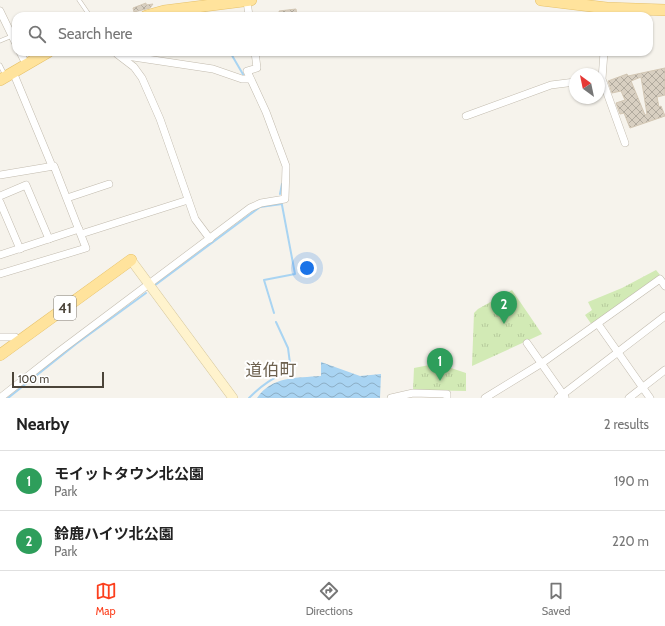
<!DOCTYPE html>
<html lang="en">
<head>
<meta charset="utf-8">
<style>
	:root { --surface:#fff; --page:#f2f2f2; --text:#222; --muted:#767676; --line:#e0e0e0; --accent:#fc3f1d }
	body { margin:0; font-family:Cabin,"Noto Sans JP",sans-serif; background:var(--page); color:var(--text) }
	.compass { position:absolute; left:569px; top:68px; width:36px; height:36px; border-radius:50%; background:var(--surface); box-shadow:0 1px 3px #0004; rotate:327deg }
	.scale { position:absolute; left:12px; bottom:10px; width:92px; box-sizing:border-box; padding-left:4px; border:2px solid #4b4439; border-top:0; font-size:11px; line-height:14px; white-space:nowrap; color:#4b4439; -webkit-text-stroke:3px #fff; paint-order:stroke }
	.you { position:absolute; left:307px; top:268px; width:14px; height:14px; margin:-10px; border:3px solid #fff; border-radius:50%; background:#1a73e8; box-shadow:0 0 0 6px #1a73e833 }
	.badge { display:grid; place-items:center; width:26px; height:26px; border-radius:50%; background:var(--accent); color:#fff; font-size:13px; font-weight:700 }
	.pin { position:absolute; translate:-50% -33px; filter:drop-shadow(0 1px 2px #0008) }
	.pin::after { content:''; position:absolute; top:21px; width:14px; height:12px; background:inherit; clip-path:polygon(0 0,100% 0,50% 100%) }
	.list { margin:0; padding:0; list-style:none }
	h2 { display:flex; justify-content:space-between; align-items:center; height:52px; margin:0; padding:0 16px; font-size:17px }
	h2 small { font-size:13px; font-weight:400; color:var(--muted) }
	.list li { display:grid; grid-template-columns:26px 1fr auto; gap:12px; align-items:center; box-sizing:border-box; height:60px; padding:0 16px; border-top:1px solid var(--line) }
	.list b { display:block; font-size:15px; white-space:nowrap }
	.list p { margin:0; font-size:13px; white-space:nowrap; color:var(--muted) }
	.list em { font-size:13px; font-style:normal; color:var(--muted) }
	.icon { flex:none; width:22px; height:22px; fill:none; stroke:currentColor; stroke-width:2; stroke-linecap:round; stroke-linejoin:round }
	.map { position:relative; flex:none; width:665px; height:398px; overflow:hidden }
	.search { position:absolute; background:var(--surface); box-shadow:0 1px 3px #0004; left:12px; right:12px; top:12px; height:44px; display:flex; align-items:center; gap:10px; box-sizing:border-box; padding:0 14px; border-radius:12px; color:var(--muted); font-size:15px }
	.sheet { height:172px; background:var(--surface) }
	nav { display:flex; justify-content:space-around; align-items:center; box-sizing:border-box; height:56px; border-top:1px solid var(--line); background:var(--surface); font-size:11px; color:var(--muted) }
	nav a { display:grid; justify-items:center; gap:2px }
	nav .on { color:var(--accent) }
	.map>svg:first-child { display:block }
	.park { fill:url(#park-tufts) }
	.water { fill:url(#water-waves) }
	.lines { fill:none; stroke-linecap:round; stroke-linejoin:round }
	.stream { stroke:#a9d4f2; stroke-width:2 }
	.building { fill:url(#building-cross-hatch); stroke:#d3c7b4; fill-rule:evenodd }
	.lane-casing { stroke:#c2bbae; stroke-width:4.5 }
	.street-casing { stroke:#c2bbae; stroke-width:8 }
	.secondary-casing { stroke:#d6c79b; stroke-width:10 }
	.primary-casing { stroke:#e6c16a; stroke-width:12 }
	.lane { stroke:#fff; stroke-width:3.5 }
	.street { stroke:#fff; stroke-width:7 }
	.secondary { stroke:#fff3cd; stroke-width:9 }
	.primary { stroke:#ffe39c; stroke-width:11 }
	.labels { text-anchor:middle; stroke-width:4; stroke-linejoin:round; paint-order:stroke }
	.shield { fill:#fff; stroke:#817c74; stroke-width:1 }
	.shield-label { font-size:14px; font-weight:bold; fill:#4b4439 }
	.quarter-label { font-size:17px; fill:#6e6250; stroke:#fff }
</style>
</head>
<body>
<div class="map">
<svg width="665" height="398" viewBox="0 0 665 398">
	<defs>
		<pattern id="park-tufts" width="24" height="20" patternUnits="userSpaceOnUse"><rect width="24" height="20" fill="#d2eab5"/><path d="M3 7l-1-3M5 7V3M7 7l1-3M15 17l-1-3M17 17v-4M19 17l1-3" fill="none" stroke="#b6ca9c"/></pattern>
		<pattern id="water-waves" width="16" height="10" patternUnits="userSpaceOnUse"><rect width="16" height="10" fill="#a9d4f2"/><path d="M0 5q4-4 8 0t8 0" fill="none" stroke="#8caec5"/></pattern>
		<pattern id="building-cross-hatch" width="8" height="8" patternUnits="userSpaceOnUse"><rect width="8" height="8" fill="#d8cfc1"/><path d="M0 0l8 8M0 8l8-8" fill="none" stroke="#b1aa9e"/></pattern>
	</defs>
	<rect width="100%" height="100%" fill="#f6f3ec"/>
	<g class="park">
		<path d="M656,270l5,6 -69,49 -7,-10 7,-5 -4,-8 34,-14z"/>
		<path d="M512,290l30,44 -70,32 2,-53 4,-4z"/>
		<path d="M450,361l1,7 15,5v18l-53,-1 1,-22z"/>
	</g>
	<path class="water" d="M321,362l39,14 21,-2 -1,24h-123c15,-22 39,-20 64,-22z"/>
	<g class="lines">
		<g class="stream">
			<path d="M204,10l4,6"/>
			<path d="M230,52l14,24"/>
			<path d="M280,194l2,-10"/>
			<path d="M154,286l106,-79 22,-3"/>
			<path d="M274,313l-10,-33 31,-6 -13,-69"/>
			<path d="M8,398l68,-54 70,-51"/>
			<path d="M249,398c13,-13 24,-21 42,-27l-3,-23 -12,-26"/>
		</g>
	</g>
	<g class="building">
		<path d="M146,3v2l7,-1 -3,4 -16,4 -1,-4z"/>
		<path d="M296,9l1,7h-17l-1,-5z"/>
		<path d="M665,68v27l-8,2 2,10 2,-1 4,10 -35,12 -6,-15 -4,1 -4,-11 9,-3 -4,-9 -9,2 -4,-12 19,-7 1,2zM641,77l6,37 -2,1 -14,-34z"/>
	</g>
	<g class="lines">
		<g class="lane-casing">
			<g id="lane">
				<path d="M79,0l11,16"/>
				<path d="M0,41l12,-5"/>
				<path d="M0,65l5,10"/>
			</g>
		</g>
		<g class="street-casing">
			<g id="street">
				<path d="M247,1l2,15"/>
				<path d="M0,11l16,33"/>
				<path d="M20,52l6,12"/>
				<path d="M604,52l-2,27 23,64"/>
				<path d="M117,54l17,13 8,11 18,41 35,100 15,20"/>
				<path d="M120,55l93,14 29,10h8"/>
				<path d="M13,72l39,94"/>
				<path d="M466,116l85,-31 24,-3"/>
				<path d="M0,175l54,-9 32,82 -86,26"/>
				<path d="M0,196l26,-11 23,54"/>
				<path d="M67,198l42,-14"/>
				<path d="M0,202l20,47"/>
				<path d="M81,234l107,-34"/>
				<path d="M0,255l79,-26"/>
				<path d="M598,324l52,74"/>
				<path d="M0,337h15"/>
				<path d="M527,343l38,54"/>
				<path d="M0,398l61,-48 189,-142 11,-5 24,-4 1,-33 -20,-54 -19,-41 10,-3 -2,-16"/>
				<path d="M391,398l22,-5 34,1v4"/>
				<path d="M485,398l57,-35 118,-84 5,7"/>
				<path d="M558,398l107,-82"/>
				<path d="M629,398l36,-28"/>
			</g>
		</g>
		<g class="secondary-casing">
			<path id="secondary" d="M131,260l102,138"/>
		</g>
		<g class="primary-casing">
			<g id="primary">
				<path d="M541,0l66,8 58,2"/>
				<path d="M146,16l18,-5 87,-11"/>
				<path d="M0,80l48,-28"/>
				<path d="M0,355l131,-95"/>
			</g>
		</g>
		<use href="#lane" class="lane"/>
		<use href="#street" class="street"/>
		<use href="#secondary" class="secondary"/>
		<use href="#primary" class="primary"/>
	</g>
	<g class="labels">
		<rect class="shield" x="54" y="296" width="22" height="24" rx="3"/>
		<g class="shield-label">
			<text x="65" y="313">41</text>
		</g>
		<g class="quarter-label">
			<text x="271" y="376">道伯町</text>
		</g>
	</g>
</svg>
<svg class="compass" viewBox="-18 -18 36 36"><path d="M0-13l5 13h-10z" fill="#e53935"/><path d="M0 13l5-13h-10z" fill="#767676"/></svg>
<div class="scale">100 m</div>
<div class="you"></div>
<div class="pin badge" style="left:440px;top:381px;background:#2e9e5b">1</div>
<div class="pin badge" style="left:504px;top:324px;background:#2e9e5b">2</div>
<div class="search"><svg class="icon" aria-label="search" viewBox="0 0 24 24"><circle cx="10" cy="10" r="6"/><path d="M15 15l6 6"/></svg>Search here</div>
</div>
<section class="sheet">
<h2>Nearby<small>2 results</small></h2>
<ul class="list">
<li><span class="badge" style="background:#2e9e5b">1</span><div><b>モイットタウン北公園</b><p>Park</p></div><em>190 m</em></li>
<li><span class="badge" style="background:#2e9e5b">2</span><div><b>鈴鹿ハイツ北公園</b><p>Park</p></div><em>220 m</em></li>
</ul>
</section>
<nav>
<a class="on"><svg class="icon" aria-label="map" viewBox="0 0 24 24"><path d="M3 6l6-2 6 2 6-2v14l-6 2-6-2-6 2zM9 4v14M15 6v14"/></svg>Map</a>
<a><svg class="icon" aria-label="directions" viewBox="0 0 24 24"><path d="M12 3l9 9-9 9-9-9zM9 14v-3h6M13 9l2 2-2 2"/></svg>Directions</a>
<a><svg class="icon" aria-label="saved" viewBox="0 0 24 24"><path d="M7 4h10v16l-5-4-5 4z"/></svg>Saved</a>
</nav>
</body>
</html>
